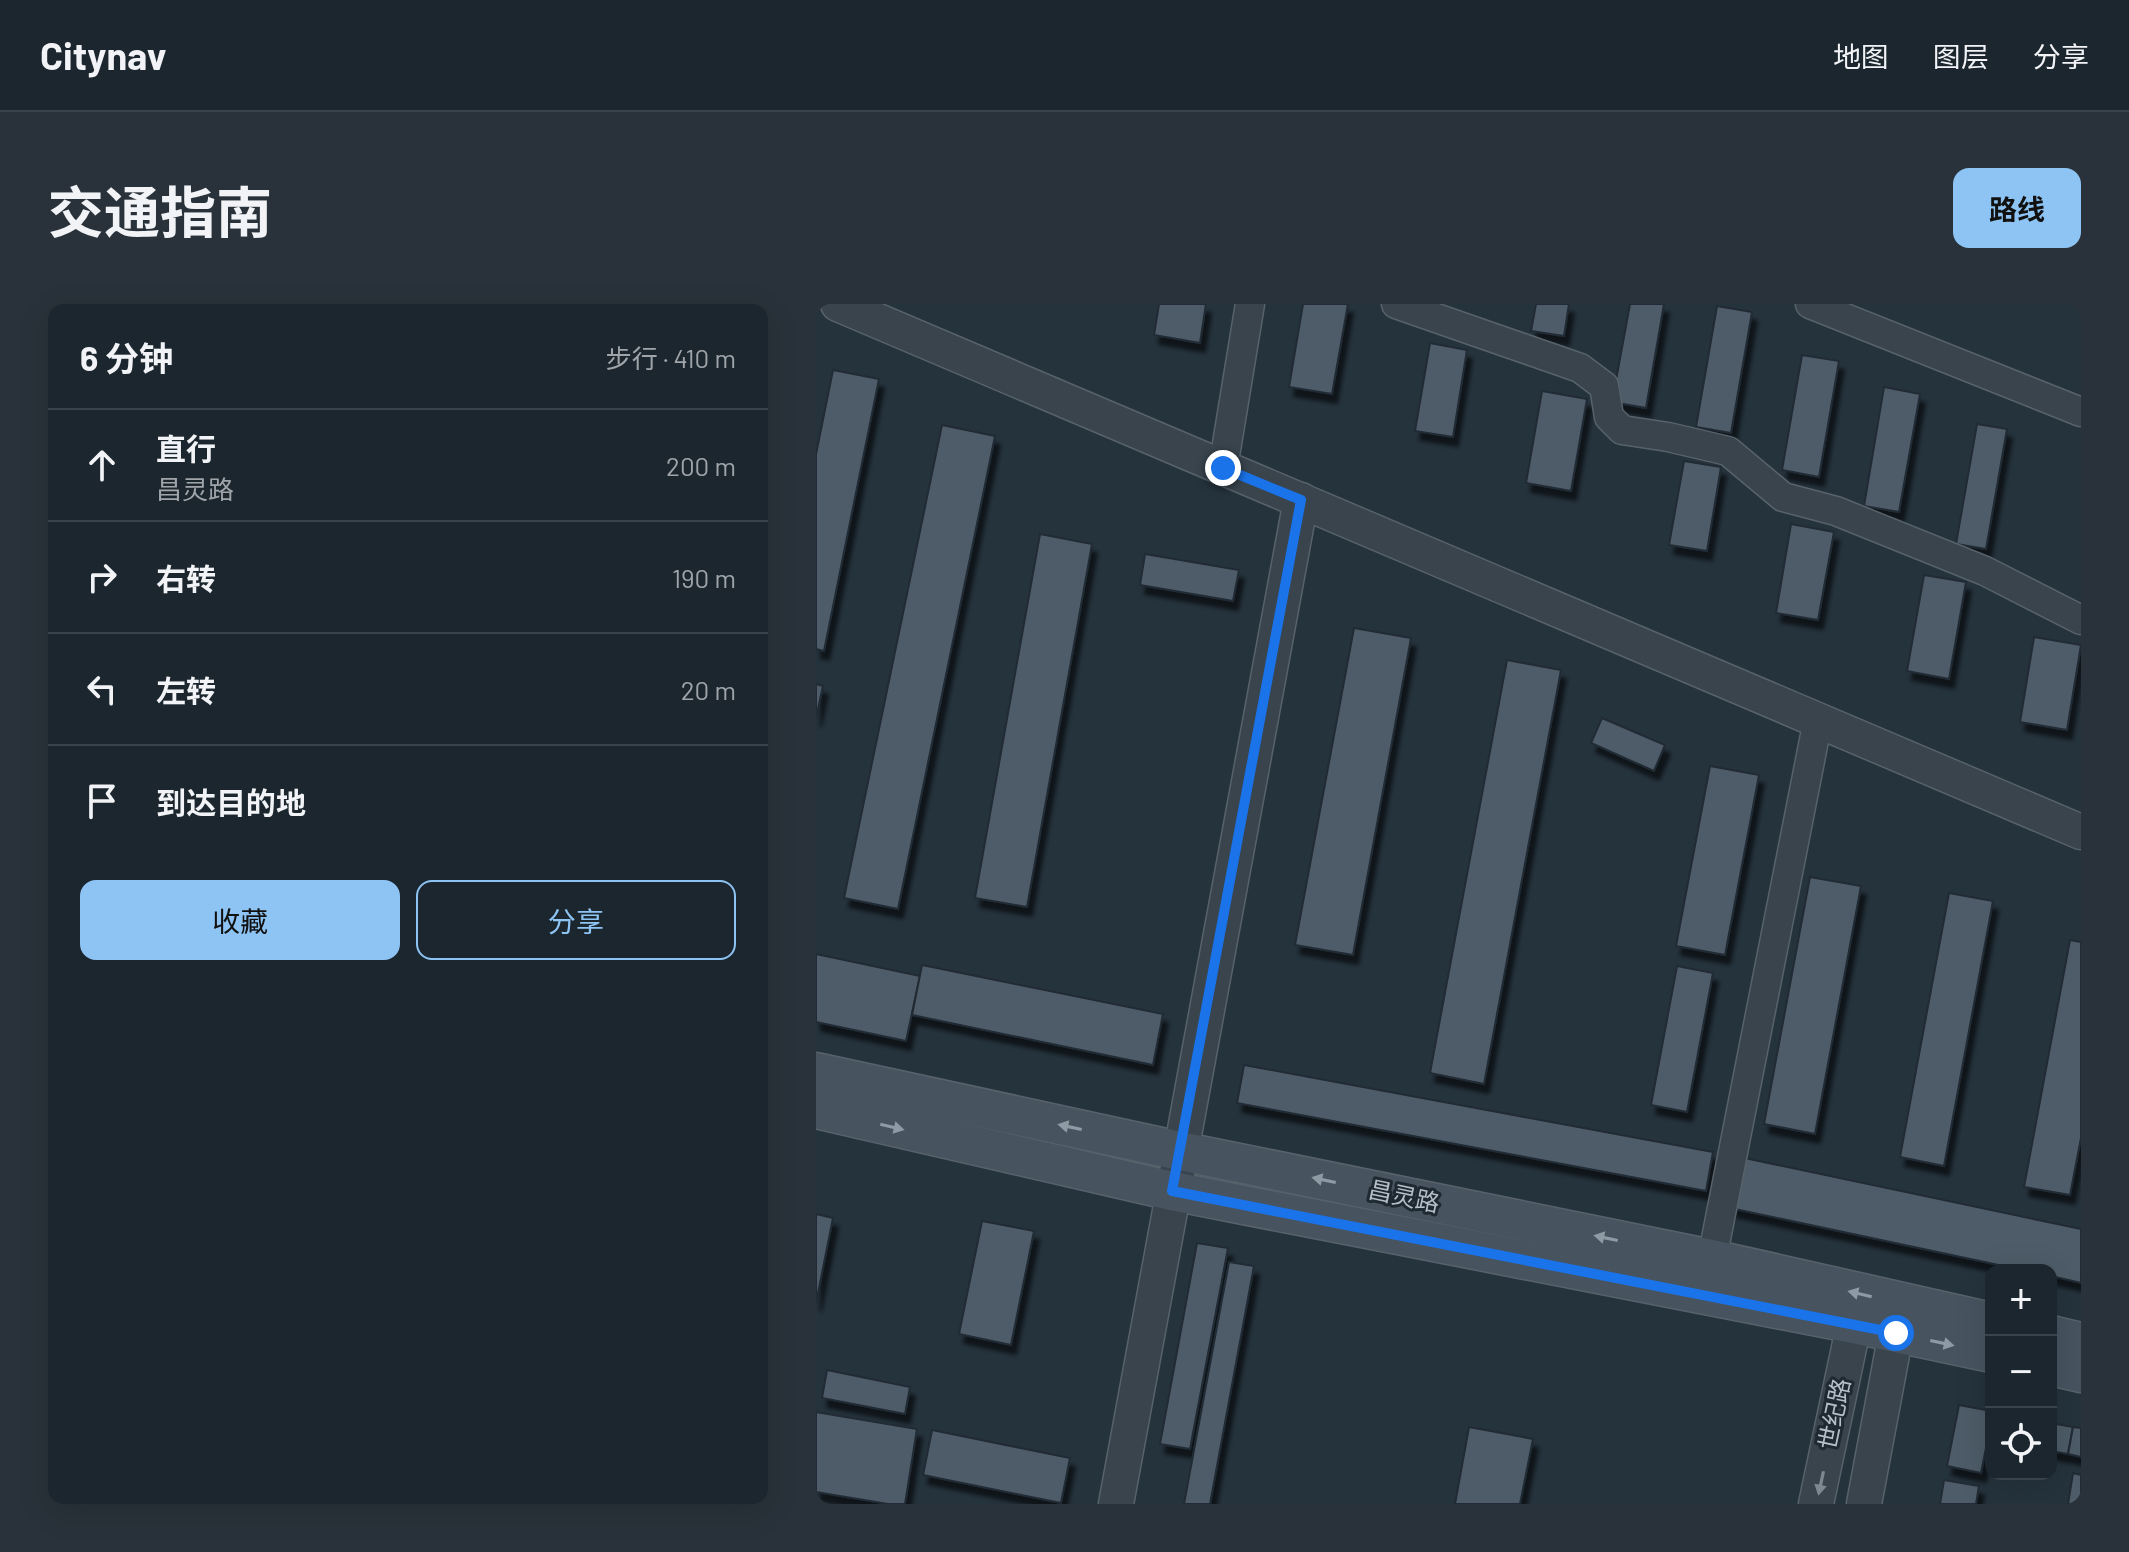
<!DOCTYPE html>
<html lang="zh">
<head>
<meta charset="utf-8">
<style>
	:root { --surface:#1c262e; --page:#29323a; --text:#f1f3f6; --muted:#a0a5aa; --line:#3a434a; --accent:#8dc4f4 }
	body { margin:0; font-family:Barlow,"Noto Sans SC",sans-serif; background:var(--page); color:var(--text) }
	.controls { position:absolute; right:24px; bottom:24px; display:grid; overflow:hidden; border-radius:16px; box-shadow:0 8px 32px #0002 }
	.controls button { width:72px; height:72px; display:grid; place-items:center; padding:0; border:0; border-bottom:2px solid var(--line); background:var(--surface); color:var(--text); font:40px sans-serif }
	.stop { position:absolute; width:24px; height:24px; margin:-18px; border:6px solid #1a73e8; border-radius:50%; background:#fff }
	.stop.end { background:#1a73e8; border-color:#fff; box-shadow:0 2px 8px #0008 }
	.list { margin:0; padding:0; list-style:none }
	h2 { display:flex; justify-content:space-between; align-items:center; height:104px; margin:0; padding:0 32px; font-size:34px }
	h2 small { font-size:26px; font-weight:400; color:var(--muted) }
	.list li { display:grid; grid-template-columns:52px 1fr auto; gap:24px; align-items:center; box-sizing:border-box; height:112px; padding:0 32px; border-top:2px solid var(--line) }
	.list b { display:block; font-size:30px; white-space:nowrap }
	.list p { margin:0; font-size:26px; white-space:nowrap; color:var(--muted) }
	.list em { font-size:26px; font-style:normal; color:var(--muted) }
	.actions { display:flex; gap:16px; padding:24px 32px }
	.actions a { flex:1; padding:18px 0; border:2px solid var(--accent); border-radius:16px; text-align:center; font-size:28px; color:var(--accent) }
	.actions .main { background:var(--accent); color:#111 }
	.icon { flex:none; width:44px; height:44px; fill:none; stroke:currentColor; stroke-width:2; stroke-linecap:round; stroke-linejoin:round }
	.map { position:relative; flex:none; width:1265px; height:1200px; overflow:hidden; border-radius:16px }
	header { display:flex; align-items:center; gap:48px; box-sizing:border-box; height:112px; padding:0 40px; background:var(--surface); border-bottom:2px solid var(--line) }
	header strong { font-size:38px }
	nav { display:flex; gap:44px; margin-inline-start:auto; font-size:28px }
	.intro { display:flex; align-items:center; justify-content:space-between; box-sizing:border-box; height:192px; padding:0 48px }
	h1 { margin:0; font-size:56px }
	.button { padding:20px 36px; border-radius:16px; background:var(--accent); color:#111; font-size:28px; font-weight:700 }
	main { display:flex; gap:48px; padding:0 48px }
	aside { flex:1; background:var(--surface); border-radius:16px; box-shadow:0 8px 32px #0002 }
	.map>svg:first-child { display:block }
	.building { fill:#4e5c68; stroke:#202b34; stroke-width:2; filter:url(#shadow) }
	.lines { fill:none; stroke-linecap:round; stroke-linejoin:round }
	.minor-casing { stroke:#57626b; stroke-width:31 }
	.tertiary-casing { stroke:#57626b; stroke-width:37 }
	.secondary-casing { stroke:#57626b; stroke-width:41 }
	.minor { stroke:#39444d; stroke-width:28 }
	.tertiary { stroke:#39444d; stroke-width:34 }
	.secondary { stroke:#475460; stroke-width:38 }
	.oneway { fill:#8e9aa4 }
	.oneway2 { fill:#7d8891 }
	.route { stroke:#1a73e8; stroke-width:10 }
	.labels { text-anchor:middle; stroke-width:6; stroke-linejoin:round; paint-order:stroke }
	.street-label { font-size:24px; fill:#b5bfc8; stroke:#1e2932 }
</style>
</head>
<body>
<header>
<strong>Citynav</strong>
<nav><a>地图</a><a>图层</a><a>分享</a></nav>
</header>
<div class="intro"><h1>交通指南</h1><a class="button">路线</a></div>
<main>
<aside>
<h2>6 分钟<small>步行 · 410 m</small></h2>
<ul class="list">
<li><svg class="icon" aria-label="ahead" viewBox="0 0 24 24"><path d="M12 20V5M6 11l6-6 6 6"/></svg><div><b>直行</b><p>昌灵路</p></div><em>200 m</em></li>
<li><svg class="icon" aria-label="right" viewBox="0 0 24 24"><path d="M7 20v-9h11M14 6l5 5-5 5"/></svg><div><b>右转</b></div><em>190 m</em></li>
<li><svg class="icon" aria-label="left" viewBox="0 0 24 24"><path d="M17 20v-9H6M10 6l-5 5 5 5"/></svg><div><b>左转</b></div><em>20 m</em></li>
<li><svg class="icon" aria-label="arrive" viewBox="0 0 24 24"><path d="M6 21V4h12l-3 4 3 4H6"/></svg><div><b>到达目的地</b></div></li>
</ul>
<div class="actions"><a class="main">收藏</a><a>分享</a></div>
</aside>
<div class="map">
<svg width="1265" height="1200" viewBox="0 0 1265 1200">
	<defs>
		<filter id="shadow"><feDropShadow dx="5" dy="9" stdDeviation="2" flood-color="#0009"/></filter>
	</defs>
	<rect width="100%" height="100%" fill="#25333d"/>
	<g class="building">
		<path d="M343,0h47l-6,39 -46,-8z"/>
		<path d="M487,0h45l-16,90 -43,-7z"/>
		<path d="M720,0h33l-5,32 -33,-5z"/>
		<path d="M814,0h34l-18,104 -34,-6z"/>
		<path d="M901,2l35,6 -21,121 -35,-6z"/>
		<path d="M614,39l37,7 -14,87 -38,-6z"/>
		<path d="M986,51l37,6 -20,116 -37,-7z"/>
		<path d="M17,66l46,9 -55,272 -8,-2v-195z"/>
		<path d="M1068,83l36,7 -21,118 -35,-6z"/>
		<path d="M726,87l45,8 -16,92 -45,-8z"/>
		<path d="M1161,120l30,5 -21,120 -30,-5z"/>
		<path d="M126,121l53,11 -97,473 -54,-11z"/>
		<path d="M868,157l37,6 -14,84 -38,-6z"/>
		<path d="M975,220l43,8 -16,88 -42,-7z"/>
		<path d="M224,230l52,10 -65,363 -52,-9z"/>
		<path d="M329,250l94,16 -6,31 -93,-16z"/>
		<path d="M1108,271l42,7 -17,97 -42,-8z"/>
		<path d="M538,324l57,10 -58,317 -58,-10z"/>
		<path d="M1218,333l47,8 -14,85 -47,-8z"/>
		<path d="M691,356l54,10 -77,414 -54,-11z"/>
		<path d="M0,380l7,2 -7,32z"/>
		<path d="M786,414l63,27 -11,26 -63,-28z"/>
		<path d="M894,462l49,9 -34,180 -49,-9z"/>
		<path d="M994,573l51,9 -46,248 -51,-10z"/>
		<path d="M1133,589l44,8 -49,265 -44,-9z"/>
		<path d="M1254,636l11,2v196l-11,57 -46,-8z"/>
		<path d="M0,650l104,22 -14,65 -90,-19z"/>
		<path d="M106,661l241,49 -10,51 -241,-50z"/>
		<path d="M861,662l36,7 -26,139 -36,-7z"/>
		<path d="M428,761l469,87 -7,39 -469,-88z"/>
		<path d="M924,853l341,72v54l-30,-7v-6h-29l-292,-62z"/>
		<path d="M0,910l17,4 -17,85z"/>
		<path d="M166,917l52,10 -23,114 -52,-11z"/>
		<path d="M381,939l31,5 -38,201 -30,-5z"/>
		<path d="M413,958l25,4 -44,238h-26z"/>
		<path d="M11,1066l83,17 -5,27 -83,-16z"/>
		<path d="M1143,1101l32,6v28l-3,-1 -7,35 -34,-7z"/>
		<path d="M0,1108l101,17 -12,75h-17l-72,-12z"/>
		<path d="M1235,1119l22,4 -5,27 -17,-3z"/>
		<path d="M653,1123l64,12 -13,65h-65z"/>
		<path d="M1257,1123l8,1v29l-13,-3z"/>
		<path d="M116,1126l138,28 -9,45 -138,-28z"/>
		<path d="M1257,1169l8,2v29h-13z"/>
		<path d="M1128,1176l35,6 -3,18h-36z"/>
	</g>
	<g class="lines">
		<g class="minor-casing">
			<g id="minor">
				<path d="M580,0l184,64 24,18 5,31 13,13 46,7 60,14 55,46 53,14 149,60 96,49"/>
				<path d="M994,0l271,108"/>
				<path d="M407,164l27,-164"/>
				<path d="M896,955l106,-539"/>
			</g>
		</g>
		<g class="tertiary-casing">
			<g id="tertiary">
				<path d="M22,0l1243,528"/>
				<path d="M300,1200l185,-1004"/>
				<path d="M1000,1200l38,-180"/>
				<path d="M1048,1200l32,-171"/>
			</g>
		</g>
		<g class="secondary-casing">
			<g id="secondary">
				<path d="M0,768l364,79 532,108 279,63"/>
				<path d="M0,805l356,82 682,133 137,29"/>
				<path d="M1235,1031l30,7"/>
				<path d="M1235,1062l30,7"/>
			</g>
		</g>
		<use href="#minor" class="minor"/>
		<use href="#tertiary" class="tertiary"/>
		<use href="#secondary" class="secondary"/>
	</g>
	<defs><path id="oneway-solid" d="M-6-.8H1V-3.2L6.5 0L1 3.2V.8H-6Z" transform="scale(2)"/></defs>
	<g class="oneway">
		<use href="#oneway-solid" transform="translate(76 823) rotate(13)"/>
		<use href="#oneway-solid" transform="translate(254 823) rotate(-168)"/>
		<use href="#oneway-solid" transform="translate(508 876) rotate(-168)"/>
		<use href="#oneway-solid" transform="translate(790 934) rotate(-168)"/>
		<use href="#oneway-solid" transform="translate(1044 990) rotate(-167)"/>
		<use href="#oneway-solid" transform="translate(1126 1039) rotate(12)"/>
	</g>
	<use class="oneway2" href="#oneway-solid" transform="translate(1005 1179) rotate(102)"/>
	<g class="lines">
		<path class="route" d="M407,164l78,32 -129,691 724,142"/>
	</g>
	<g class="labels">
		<g class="street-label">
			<text transform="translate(588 893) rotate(12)" y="8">昌灵路</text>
			<text transform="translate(1019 1110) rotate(-78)" y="8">世纪路</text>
		</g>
	</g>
</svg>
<div class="controls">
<button>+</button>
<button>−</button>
<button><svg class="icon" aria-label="locate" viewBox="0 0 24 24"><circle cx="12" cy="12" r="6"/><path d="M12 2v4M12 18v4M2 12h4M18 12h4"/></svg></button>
</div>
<div class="stop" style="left:1080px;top:1029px"></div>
<div class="stop end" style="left:407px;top:164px"></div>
</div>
</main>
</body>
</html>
